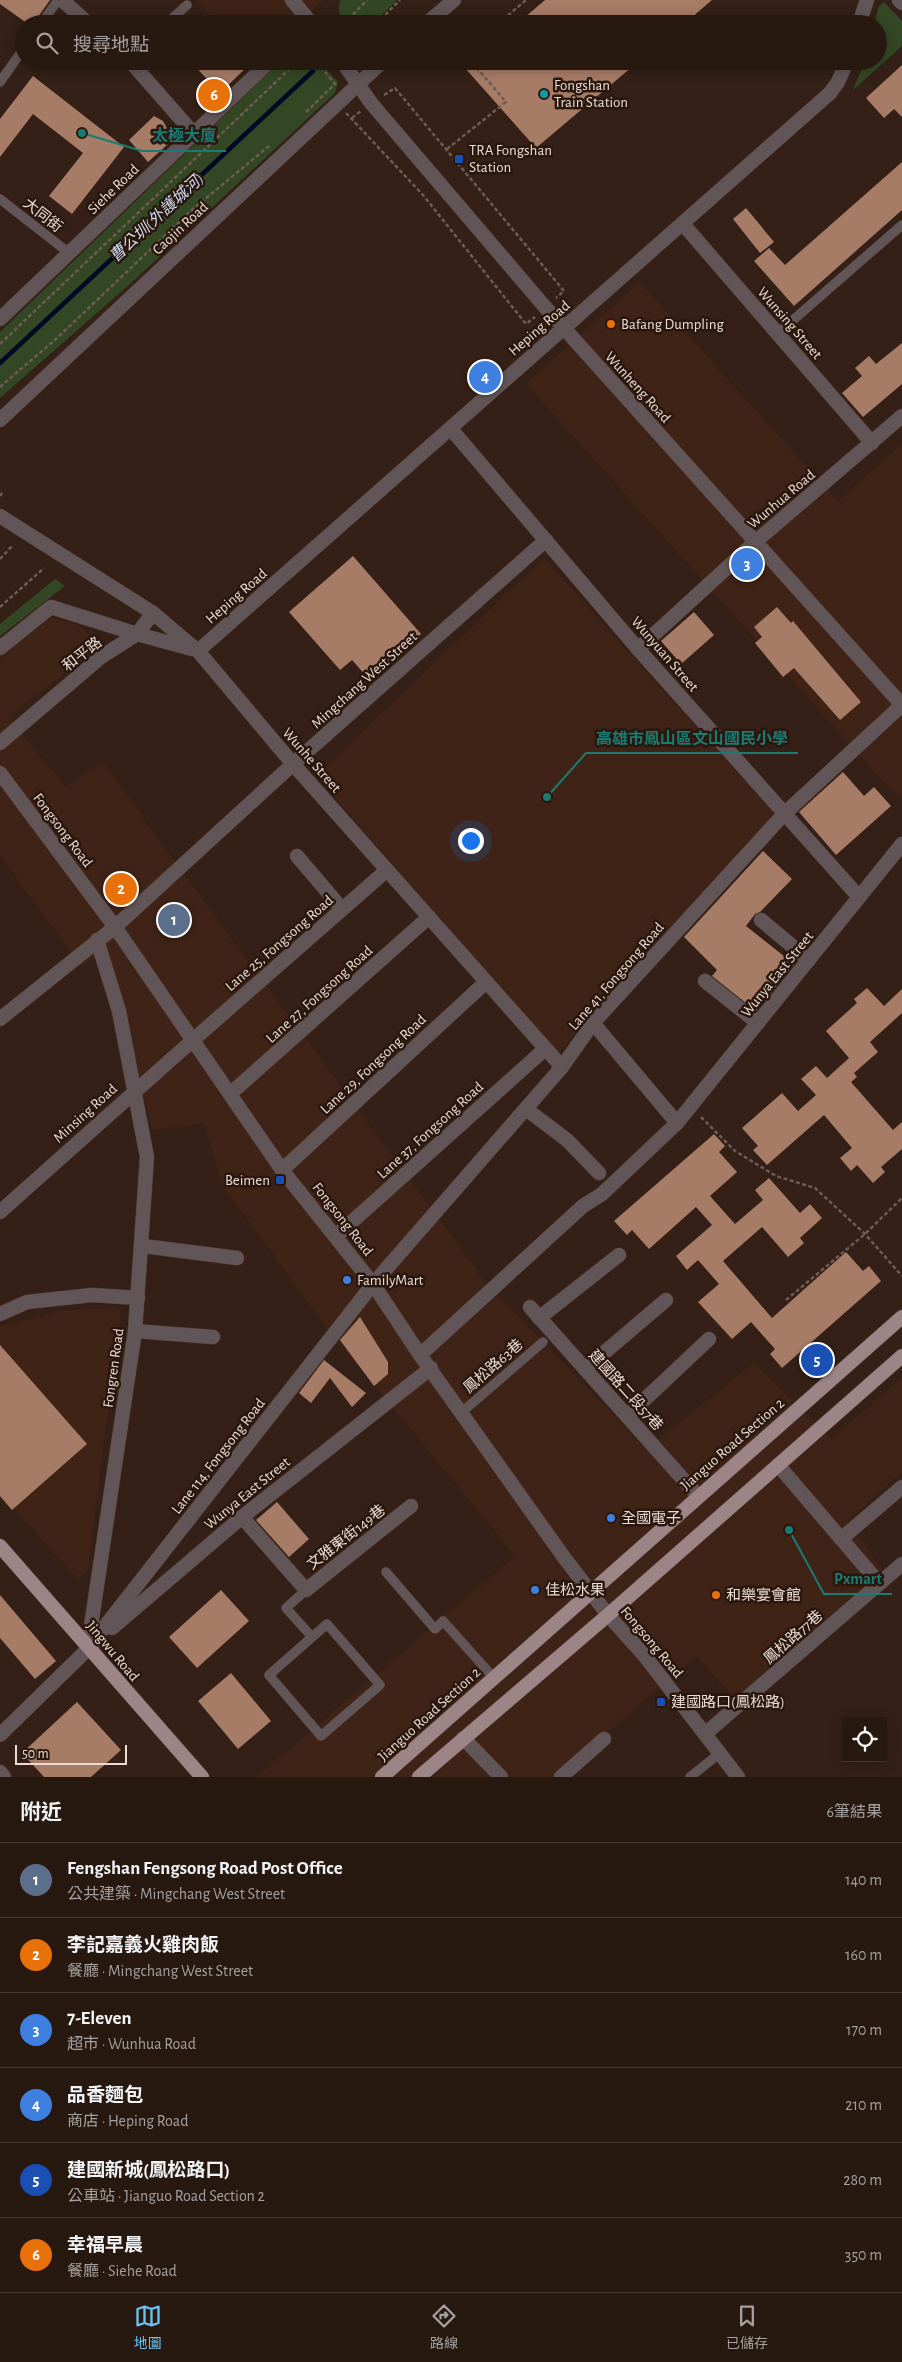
<!DOCTYPE html>
<html lang="zh-TW">
<head>
<meta charset="utf-8">
<style>
	:root { --surface:#271810; --page:#2f2119; --text:#f1f3f6; --muted:#a4a09f; --line:#433730; --accent:#6ac3f1 }
	body { margin:0; font-family:"Alegreya Sans","Noto Sans TC",sans-serif; background:var(--page); color:var(--text) }
	.controls { position:absolute; right:15px; bottom:15px; display:grid; overflow:hidden; border-radius:0px; box-shadow:0 2px 12px #0003 }
	.controls button { width:45px; height:45px; display:grid; place-items:center; padding:0; border:0; border-bottom:1px solid var(--line); background:var(--surface); color:var(--text); font:25px sans-serif }
	.scale { position:absolute; left:15px; bottom:12px; width:112px; box-sizing:border-box; padding-left:5px; border:2px solid #eadcd5; border-top:0; font-size:14px; line-height:18px; white-space:nowrap; color:#eadcd5; -webkit-text-stroke:4px #2a170d; paint-order:stroke }
	.you { position:absolute; left:470px; top:840px; width:18px; height:18px; margin:-12px; border:4px solid #fff; border-radius:50%; background:#1a73e8; box-shadow:0 0 0 8px #1a73e833 }
	.badge { display:grid; place-items:center; width:32px; height:32px; border-radius:50%; background:var(--accent); color:#fff; font-size:16px; font-weight:700 }
	.pin { position:absolute; translate:-50% -50%; border:2px solid #fff; box-shadow:0 1px 5px #0006 }
	.list { margin:0; padding:0; list-style:none }
	h2 { display:flex; justify-content:space-between; align-items:center; height:65px; margin:0; padding:0 20px; font-size:21px }
	h2 small { font-size:16px; font-weight:400; color:var(--muted) }
	.list li { display:grid; grid-template-columns:32px 1fr auto; gap:15px; align-items:center; box-sizing:border-box; height:75px; padding:0 20px; border-top:1px solid var(--line) }
	.list b { display:block; font-size:19px; white-space:nowrap }
	.list p { margin:0; font-size:16px; white-space:nowrap; color:var(--muted) }
	.list em { font-size:16px; font-style:normal; color:var(--muted) }
	.icon { flex:none; width:28px; height:28px; fill:none; stroke:currentColor; stroke-width:2; stroke-linecap:round; stroke-linejoin:round }
	.map { position:relative; flex:none; width:902px; height:1777px; overflow:hidden }
	.search { position:absolute; background:var(--surface); box-shadow:0 2px 12px #0003; left:15px; right:15px; top:15px; height:55px; display:flex; align-items:center; gap:12px; box-sizing:border-box; padding:0 18px; border-radius:28px; color:var(--muted); font-size:19px }
	.sheet { height:515px; background:var(--surface) }
	nav { display:flex; justify-content:space-around; align-items:center; box-sizing:border-box; height:70px; border-top:1px solid var(--line); background:var(--surface); font-size:14px; color:var(--muted) }
	nav a { display:grid; justify-items:center; gap:2px }
	nav .on { color:var(--accent) }
	.map>svg:first-child { display:block }
	.built { fill:#3e2316 }
	.green { fill:#344724 }
	.lines { fill:none; stroke-linecap:round; stroke-linejoin:round }
	.stream { stroke:#010825; stroke-width:4.5 }
	.building { fill:#a77c67 }
	.service-casing { stroke:#513e35; stroke-width:10 }
	.minor-casing { stroke:#513e35; stroke-width:15 }
	.tertiary-casing { stroke:#513e35; stroke-width:15 }
	.primary-casing { stroke:#513e35; stroke-width:15 }
	.path { stroke:#6e5c53; stroke-width:2.5; stroke-dasharray:4 2.5; stroke-linecap:butt }
	.service { stroke:#625557; stroke-width:9 }
	.minor { stroke:#625557; stroke-width:14 }
	.tertiary { stroke:#625557; stroke-width:14 }
	.primary { stroke:#9d8487; stroke-width:14 }
	.culture-dot { fill:#0f9aa8; stroke:#2a170d; stroke-width:2 }
	.transit-dot { fill:#1a4fb4; stroke:#2a170d; stroke-width:2 }
	.food-dot { fill:#e8710a; stroke:#2a170d; stroke-width:2 }
	.shop-dot { fill:#3f7fe0; stroke:#2a170d; stroke-width:2 }
	.labels { text-anchor:middle; stroke-width:5; stroke-linejoin:round; paint-order:stroke }
	.poi-label { font-size:15px; fill:#eadcd5; stroke:#2a170d; text-anchor:start }
	.street-label { font-size:15px; fill:#eadcd5; stroke:#2a170d }
	.water-label { font-size:16px; font-style:italic; fill:#cedcf4; stroke:#2a170d }
	.leader { fill:none; stroke:#1a7b73; stroke-width:2 }
	.callout-dot { fill:#1a7b73; stroke:#2a170d; stroke-width:2 }
	.callout-label { font-size:16px; text-anchor:middle; font-weight:bold; fill:#1a7b73; stroke:#2a170d; stroke-width:5; stroke-linejoin:round; paint-order:stroke }
</style>
</head>
<body>
<div class="map">
<svg width="902" height="1777" viewBox="0 0 902 1777">
	<rect width="100%" height="100%" fill="#342016"/>
	<g class="built">
		<path d="M196,0h127l-25,24h-76z"/>
		<path d="M640,282l198,219 64,-57v354l-14,-11 -362,-403z"/>
		<path d="M544,558l235,261 -186,192 -35,43 -242,-278z"/>
		<path d="M50,617l31,9 16,22 -89,69 58,70 37,-26 48,68 333,451 162,169 108,-86 77,76 71,-61v94l-55,49 36,48 -148,131 -38,-44 -142,121h-298l258,-221 -188,-228 -104,-141 -20,-64 -51,7 -44,-180 -27,16 -81,-110v-198z"/>
		<path d="M121,1308l-33,261 -10,11 -78,-88v-166l65,-16z"/>
	</g>
	<g class="green">
		<path d="M341,0h56l-24,24h-29c-4,-7 -8,-17 -3,-24z"/>
		<path d="M884,2l18,19v25l-49,44 12,-29h13v-37h-4l5,-18z"/>
		<path d="M281,61h38l19,21 -3,11 -205,191 -130,114v-66z"/>
		<path d="M55,579l10,7 -65,50v-12z"/>
	</g>
	<g class="lines">
		<path class="stream" d="M0,363l313,-292"/>
	</g>
	<g class="building">
		<path d="M0,0h50l-17,24h-5l-28,-20z"/>
		<path d="M545,0h167l-28,24h-167z"/>
		<path d="M190,61h63l-33,32z"/>
		<path d="M473,61h166l-103,87 -71,-80z"/>
		<path d="M902,65v52l-8,-8 -10,9 -18,-20z"/>
		<path d="M33,76l91,71 -52,67 -23,-18 34,-43 -50,-39 -33,43v-38z"/>
		<path d="M154,116l9,5 8,15 -3,8 -20,18 -19,-22z"/>
		<path d="M902,162v48l-108,96 -40,-45 15,-13 16,17z"/>
		<path d="M746,208l28,34 -14,11 -27,-34z"/>
		<path d="M902,343v41l-39,33 -21,-24 20,-17 -7,-8 14,-12 7,8z"/>
		<path d="M353,556l68,78 -52,45 -17,-19 -12,10 -51,-58z"/>
		<path d="M777,607l14,16 2,-2 68,81 -21,18 -46,-52 -11,9 -28,-34 7,-6 -8,-10z"/>
		<path d="M694,612l20,23 -33,29 -20,-23z"/>
		<path d="M843,772l21,24 10,-9 17,19 -55,49 -37,-43z"/>
		<path d="M763,851l29,28 -32,33 -5,2 -9,12 48,38 -38,47 -44,-35 5,-6 -33,-33z"/>
		<path d="M867,988l17,18 18,-17v24l-32,29 8,10 -24,21 3,4 -6,5 42,48 9,-8v27l-21,18 4,5 -12,11 -16,-18 -6,6 -11,-13 12,-10 -28,-33 -57,50 -14,-15 5,-4 -16,-18 40,-35 16,18 18,-16 -15,-16 15,-13 11,12 22,-20 -23,-27 31,-28 -3,-4z"/>
		<path d="M714,1134l11,12 -6,6 18,20 -27,24 25,28 28,-24 -8,-10 14,-12 31,35 10,-9 12,14 -22,20 4,5 -16,14 -26,-30 -39,34 49,57 74,-66 17,19 6,-5 12,15 -99,87 -12,-14 5,-5 -24,-27 -19,17 -34,-37 21,-18 -21,-24 -11,10 -11,-14 36,-31 -16,-18 -47,42 -17,-19 -5,5 -13,-14z"/>
		<path d="M360,1317l28,45v12l-14,12 -34,-46z"/>
		<path d="M0,1345l87,99 -75,66 -12,-14z"/>
		<path d="M324,1360l42,33 -14,14 -22,-29 -19,25 -12,-10z"/>
		<path d="M277,1502l32,37 -20,18 -33,-37z"/>
		<path d="M221,1590l28,31 -52,47 -28,-31z"/>
		<path d="M0,1595l56,66 -21,18 -35,-41z"/>
		<path d="M231,1673l40,48 -33,28 -40,-48z"/>
		<path d="M77,1702l44,48 -30,27h-47l-22,-24z"/>
	</g>
	<g class="lines">
		<g class="service-casing">
			<g id="service">
				<path d="M41,24l17,-24"/>
				<path d="M166,24l21,-19"/>
				<path d="M0,82l24,-34"/>
				<path d="M0,199l69,54"/>
				<path d="M777,334l125,-109"/>
				<path d="M462,1412l81,-70"/>
				<path d="M386,1572l49,57 8,-8 51,57"/>
				<path d="M306,1590l-20,18 26,29"/>
				<path d="M327,1624l53,61 -59,51 -52,-61z"/>
				<path d="M690,1777l30,-24"/>
			</g>
		</g>
		<g class="minor-casing">
			<g id="minor">
				<path d="M62,0l27,24"/>
				<path d="M292,0l20,24"/>
				<path d="M899,0l3,3"/>
				<path d="M426,24l28,-24"/>
				<path d="M859,24l8,-24"/>
				<path d="M130,61l64,73"/>
				<path d="M342,61l29,42 174,204 357,398"/>
				<path d="M683,224l189,219"/>
				<path d="M0,319l270,-258"/>
				<path d="M0,420l383,-359"/>
				<path d="M451,429l187,220 221,248"/>
				<path d="M0,516l153,97 45,38 95,113 269,303"/>
				<path d="M0,648l51,-41 86,27 16,-21"/>
				<path d="M638,649l116,-106 148,-127"/>
				<path d="M198,651l632,-558 8,-11 9,-21"/>
				<path d="M0,743l101,-86 36,-23 55,15"/>
				<path d="M297,856l45,53"/>
				<path d="M761,920l48,40"/>
				<path d="M705,981l53,42"/>
				<path d="M0,1019l115,-92 178,-163 253,-224"/>
				<path d="M193,1040l194,-170"/>
				<path d="M230,1094l199,-177"/>
				<path d="M526,1109l41,31 32,33"/>
				<path d="M677,1123l225,-279"/>
				<path d="M282,1170l204,-188"/>
				<path d="M336,1236l209,-187"/>
				<path d="M143,1246l94,12"/>
				<path d="M530,1307l168,189"/>
				<path d="M0,1314l27,-12 65,-7 46,3"/>
				<path d="M539,1318l80,-63"/>
				<path d="M135,1331l78,6"/>
				<path d="M420,1355l163,-149 19,-12 75,-71 -84,-100"/>
				<path d="M585,1369l81,-69"/>
				<path d="M627,1416l82,-77"/>
				<path d="M778,1465l101,118"/>
				<path d="M242,1517l64,73 105,-84"/>
				<path d="M841,1539l61,-52"/>
				<path d="M112,1628l130,-111 189,-149"/>
				<path d="M88,1646l47,-315 12,-174 -28,-146 -22,-71"/>
				<path d="M88,1648l285,-364 189,-217 31,-44 191,-209 118,-109"/>
				<path d="M705,1734l197,-170"/>
				<path d="M0,1735l93,-91"/>
				<path d="M463,1738l38,39"/>
				<path d="M0,1772l4,5"/>
				<path d="M561,1777l43,-38"/>
			</g>
		</g>
		<g class="tertiary-casing">
			<g id="tertiary">
				<path d="M0,773l115,154 167,243 91,114 47,71 143,201 45,59 36,40 94,122"/>
				<path d="M0,1212l193,-172"/>
			</g>
		</g>
		<g class="primary-casing">
			<g id="primary">
				<path d="M0,1546l202,231"/>
				<path d="M382,1777l520,-460"/>
				<path d="M419,1777l189,-162 294,-259"/>
			</g>
		</g>
		<g class="path">
			<path d="M344,24l23,-24"/>
			<path d="M376,24l24,-24"/>
			<path d="M498,24l28,-24"/>
			<path d="M384,95l11,-7 169,203 -8,7"/>
			<path d="M306,112l29,-28 -19,-23"/>
			<path d="M346,113l77,82 103,129 9,-7"/>
			<path d="M352,118l9,-7"/>
			<path d="M447,149l59,-47 -35,-41"/>
			<path d="M0,344l298,-283"/>
			<path d="M0,387l57,-49 136,-129 76,-63"/>
			<path d="M0,496l2,-3"/>
			<path d="M0,559l12,-13"/>
			<path d="M0,607l44,-39"/>
			<path d="M701,1117l34,34 41,25 39,12 50,46 37,42"/>
			<path d="M786,1300l79,-66 37,-36"/>
		</g>
		<use href="#service" class="service"/>
		<use href="#minor" class="minor"/>
		<use href="#tertiary" class="tertiary"/>
		<use href="#primary" class="primary"/>
	</g>
	<circle class="culture-dot" cx="544" cy="94" r="5"/>
	<g class="transit-dot">
		<rect x="454" y="154" width="10" height="10" rx="2.5"/>
		<rect x="275" y="1175" width="10" height="10" rx="2.5"/>
		<rect x="656" y="1697" width="10" height="10" rx="2.5"/>
	</g>
	<g class="food-dot">
		<circle cx="611" cy="324" r="5"/>
		<circle cx="716" cy="1595" r="5"/>
	</g>
	<g class="shop-dot">
		<circle cx="347" cy="1280" r="5"/>
		<circle cx="611" cy="1518" r="5"/>
		<circle cx="535" cy="1590" r="5"/>
	</g>
	<g class="labels">
		<g class="poi-label">
			<text x="554" y="90">Fongshan<tspan x="554" dy="17">Train Station</tspan></text>
			<text x="469" y="155">TRA Fongshan<tspan x="469" dy="17">Station</tspan></text>
			<text x="621" y="329">Bafang Dumpling</text>
			<text x="270" y="1185" text-anchor="end">Beimen</text>
			<text x="357" y="1285">FamilyMart</text>
			<text x="621" y="1523">全國電子</text>
			<text x="545" y="1595">佳松水果</text>
			<text x="726" y="1600">和樂宴會館</text>
			<text x="671" y="1707">建國路口(鳳松路)</text>
		</g>
		<g class="street-label">
			<text transform="translate(113 189) rotate(-44)" y="5">Siehe Road</text>
			<text transform="translate(43 215) rotate(38)" y="5">大同街</text>
			<text transform="translate(180 228) rotate(-43)" y="5">Caojin Road</text>
			<text transform="translate(790 323) rotate(49)" y="5">Wunsing Street</text>
			<text transform="translate(539 328) rotate(-41)" y="5">Heping Road</text>
			<text transform="translate(638 387) rotate(48)" y="5">Wunheng Road</text>
			<text transform="translate(781 499) rotate(-40)" y="5">Wunhua Road</text>
			<text transform="translate(236 596) rotate(-41)" y="5">Heping Road</text>
			<text transform="translate(82 654) rotate(-38)" y="5">和平路</text>
			<text transform="translate(665 654) rotate(49)" y="5">Wunyuan Street</text>
			<text transform="translate(364 680) rotate(-42)" y="5">Mingchang West Street</text>
			<text transform="translate(312 760) rotate(49)" y="5">Wunhe Street</text>
			<text transform="translate(63 830) rotate(53)" y="5">Fongsong Road</text>
			<text transform="translate(279 943) rotate(-41)" y="5">Lane 25, Fongsong Road</text>
			<text transform="translate(777 974) rotate(-51)" y="5">Wunya East Street</text>
			<text transform="translate(616 976) rotate(-49)" y="5">Lane 41, Fongsong Road</text>
			<text transform="translate(319 994) rotate(-42)" y="5">Lane 27, Fongsong Road</text>
			<text transform="translate(373 1064) rotate(-43)" y="5">Lane 29, Fongsong Road</text>
			<text transform="translate(85 1113) rotate(-42)" y="5">Minsing Road</text>
			<text transform="translate(430 1130) rotate(-42)" y="5">Lane 37, Fongsong Road</text>
			<text transform="translate(343 1219) rotate(52)" y="5">Fongsong Road</text>
			<text transform="translate(493 1366) rotate(-41)" y="5">鳳松路63巷</text>
			<text transform="translate(113 1368) rotate(-82)" y="5">Fongren Road</text>
			<text transform="translate(626 1390) rotate(48)" y="5">建國路二段57巷</text>
			<text transform="translate(732 1444) rotate(-41)" y="5">Jianguo Road Section 2</text>
			<text transform="translate(218 1456) rotate(-52)" y="5">Lane 114, Fongsong Road</text>
			<text transform="translate(247 1493) rotate(-39)" y="5">Wunya East Street</text>
			<text transform="translate(346 1537) rotate(-38)" y="5">文雅東街149巷</text>
			<text transform="translate(793 1637) rotate(-41)" y="5">鳳松路77巷</text>
			<text transform="translate(652 1642) rotate(50)" y="5">Fongsong Road</text>
			<text transform="translate(113 1651) rotate(50)" y="5">Jingwu Road</text>
			<text transform="translate(429 1714) rotate(-42)" y="5">Jianguo Road Section 2</text>
		</g>
		<g class="water-label">
			<text transform="translate(156 217) rotate(-43)" y="6">曹公圳(外護城河)</text>
		</g>
	</g>
	<path class="leader" d="M82 133L142 151H226M547 797L586 753H798M789 1530L824 1594H892"/>
	<g class="callout-dot">
		<circle cx="82" cy="133" r="5"/>
		<circle cx="547" cy="797" r="5"/>
		<circle cx="789" cy="1530" r="5"/>
	</g>
	<g class="callout-label">
		<text x="184" y="141">太極大廈</text>
		<text x="692" y="744">高雄市鳳山區文山國民小學</text>
		<text x="858" y="1584">Pxmart</text>
	</g>
</svg>
<div class="controls">
<button><svg class="icon" aria-label="locate" viewBox="0 0 24 24"><circle cx="12" cy="12" r="6"/><path d="M12 2v4M12 18v4M2 12h4M18 12h4"/></svg></button>
</div>
<div class="scale">50 m</div>
<div class="you"></div>
<div class="pin badge" style="left:174px;top:920px;background:#5c6f8a">1</div>
<div class="pin badge" style="left:121px;top:889px;background:#e8710a">2</div>
<div class="pin badge" style="left:747px;top:564px;background:#3f7fe0">3</div>
<div class="pin badge" style="left:485px;top:377px;background:#3f7fe0">4</div>
<div class="pin badge" style="left:817px;top:1360px;background:#1a4fb4">5</div>
<div class="pin badge" style="left:214px;top:95px;background:#e8710a">6</div>
<div class="search"><svg class="icon" aria-label="search" viewBox="0 0 24 24"><circle cx="10" cy="10" r="6"/><path d="M15 15l6 6"/></svg>搜尋地點</div>
</div>
<section class="sheet">
<h2>附近<small>6筆結果</small></h2>
<ul class="list">
<li><span class="badge" style="background:#5c6f8a">1</span><div><b>Fengshan Fengsong Road Post Office</b><p>公共建築 · Mingchang West Street</p></div><em>140 m</em></li>
<li><span class="badge" style="background:#e8710a">2</span><div><b>李記嘉義火雞肉飯</b><p>餐廳 · Mingchang West Street</p></div><em>160 m</em></li>
<li><span class="badge" style="background:#3f7fe0">3</span><div><b>7-Eleven</b><p>超市 · Wunhua Road</p></div><em>170 m</em></li>
<li><span class="badge" style="background:#3f7fe0">4</span><div><b>品香麵包</b><p>商店 · Heping Road</p></div><em>210 m</em></li>
<li><span class="badge" style="background:#1a4fb4">5</span><div><b>建國新城(鳳松路口)</b><p>公車站 · Jianguo Road Section 2</p></div><em>280 m</em></li>
<li><span class="badge" style="background:#e8710a">6</span><div><b>幸福早晨</b><p>餐廳 · Siehe Road</p></div><em>350 m</em></li>
</ul>
</section>
<nav>
<a class="on"><svg class="icon" aria-label="map" viewBox="0 0 24 24"><path d="M3 6l6-2 6 2 6-2v14l-6 2-6-2-6 2zM9 4v14M15 6v14"/></svg>地圖</a>
<a><svg class="icon" aria-label="directions" viewBox="0 0 24 24"><path d="M12 3l9 9-9 9-9-9zM9 14v-3h6M13 9l2 2-2 2"/></svg>路線</a>
<a><svg class="icon" aria-label="saved" viewBox="0 0 24 24"><path d="M7 4h10v16l-5-4-5 4z"/></svg>已儲存</a>
</nav>
</body>
</html>
